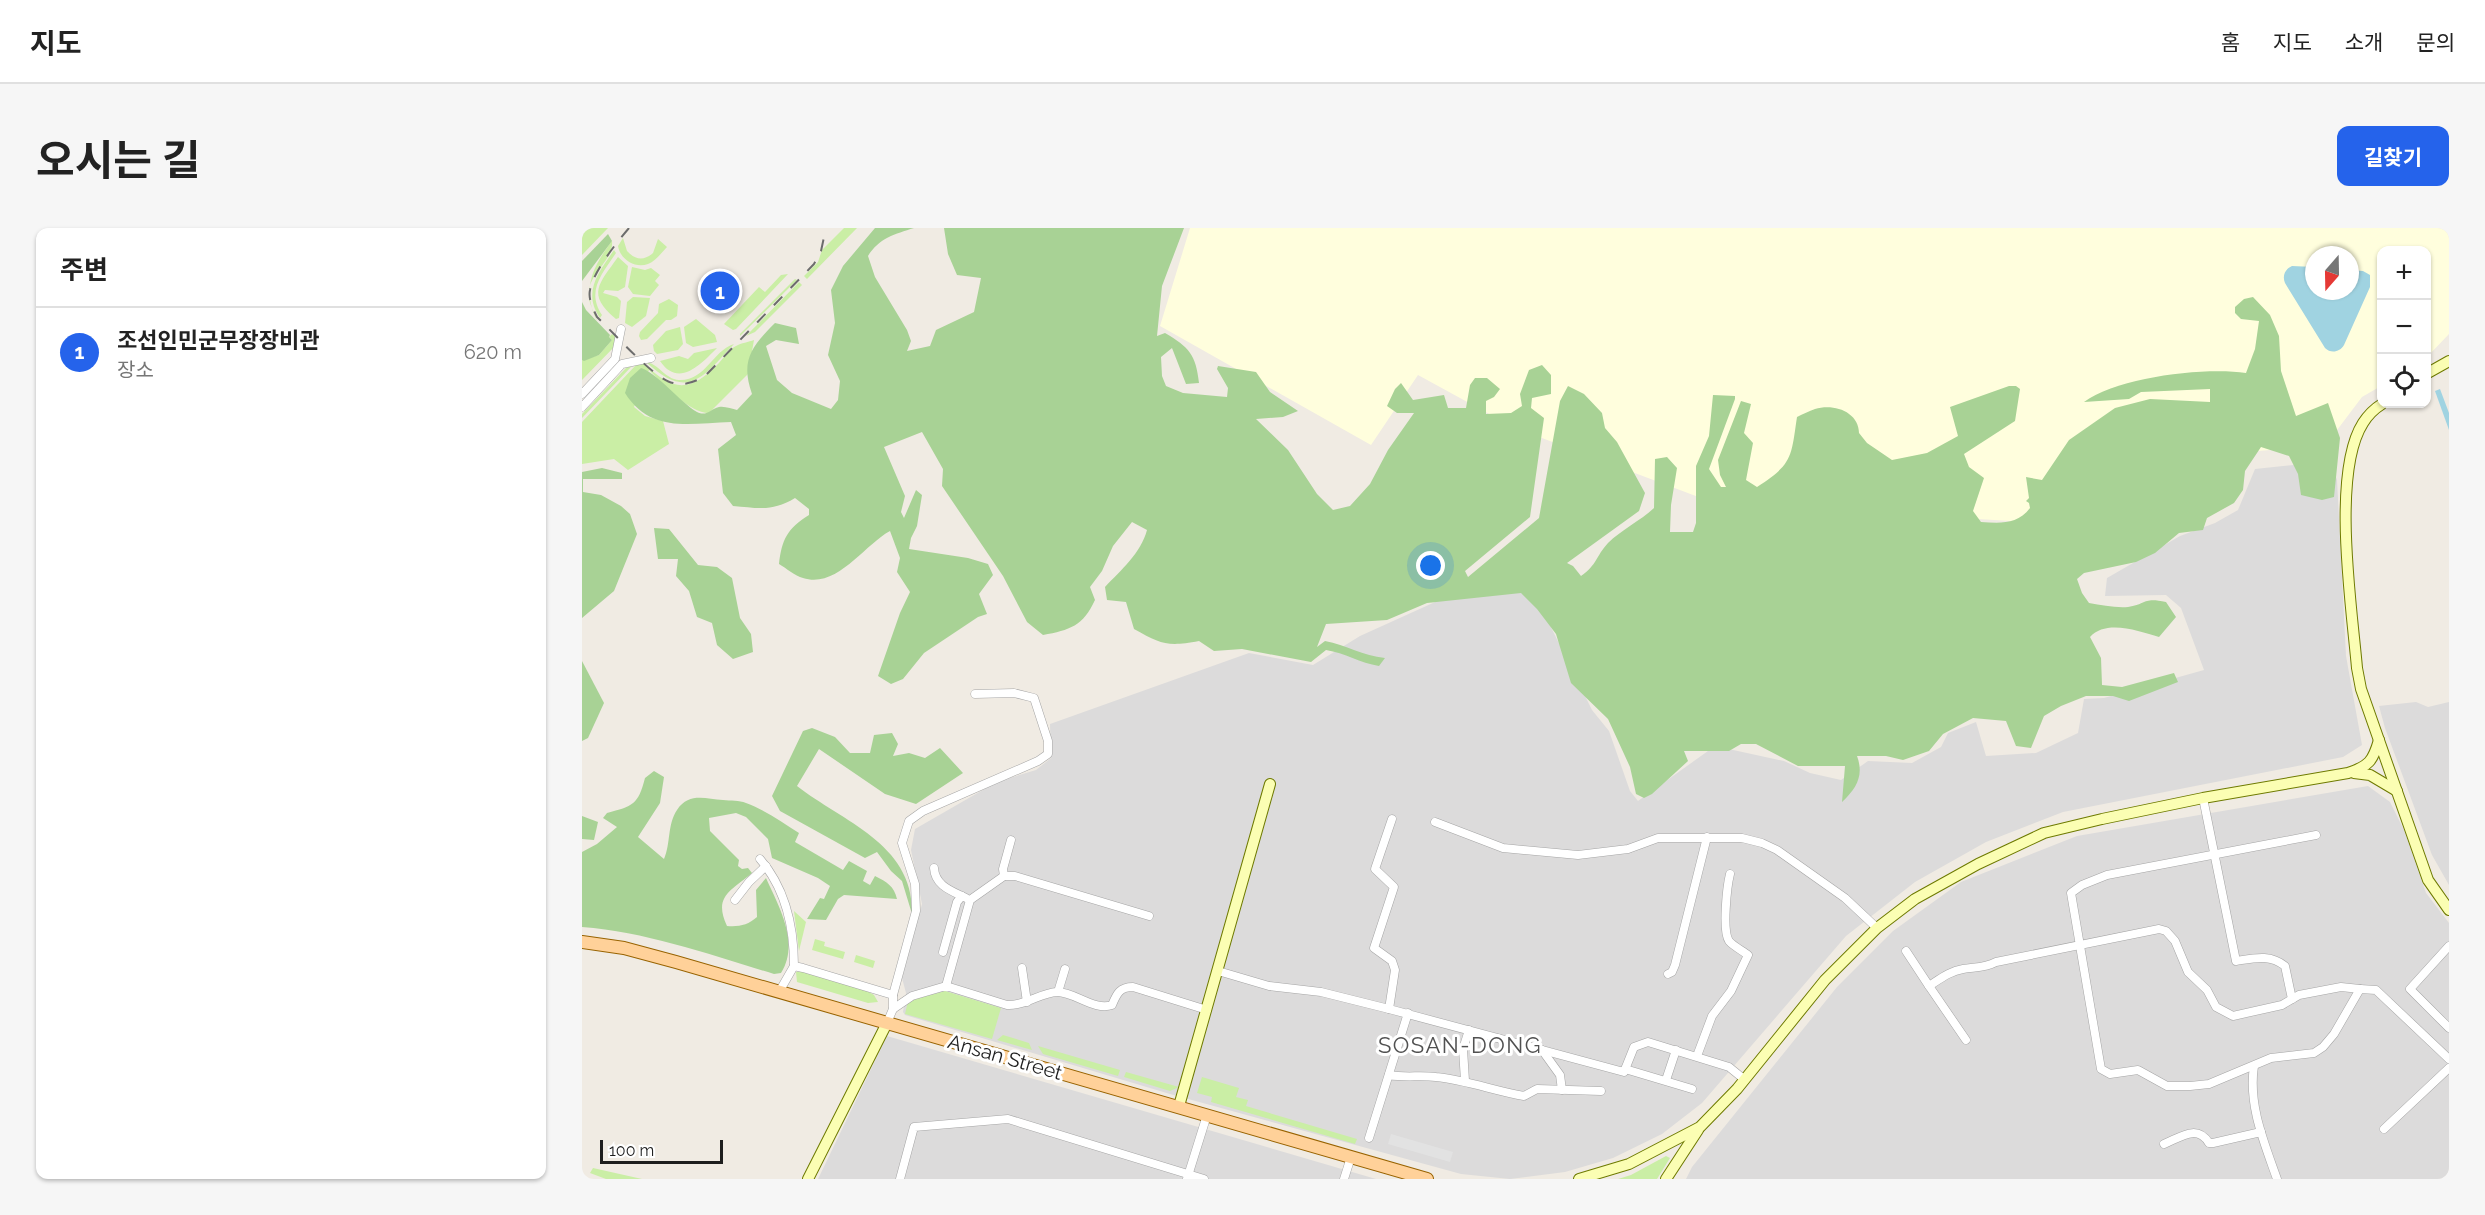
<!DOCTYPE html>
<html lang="ko">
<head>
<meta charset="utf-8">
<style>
	:root { --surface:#fff; --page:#f6f6f6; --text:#222; --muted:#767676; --line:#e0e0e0; --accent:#2563eb }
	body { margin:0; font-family:Raleway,"Noto Sans KR",sans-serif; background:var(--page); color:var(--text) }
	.controls { position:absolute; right:18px; top:18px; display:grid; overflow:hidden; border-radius:12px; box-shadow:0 2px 4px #0004 }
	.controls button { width:54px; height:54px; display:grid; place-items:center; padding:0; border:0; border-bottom:2px solid var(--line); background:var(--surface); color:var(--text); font:30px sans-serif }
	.compass { position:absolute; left:1723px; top:18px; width:54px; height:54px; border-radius:50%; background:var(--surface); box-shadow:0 2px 4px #0004; rotate:200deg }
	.scale { position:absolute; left:18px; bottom:15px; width:123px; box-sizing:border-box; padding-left:6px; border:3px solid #1e1e1e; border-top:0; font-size:16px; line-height:21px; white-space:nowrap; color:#1e1e1e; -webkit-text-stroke:4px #fff; paint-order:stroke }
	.you { position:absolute; left:849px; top:338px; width:21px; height:21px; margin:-15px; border:4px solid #fff; border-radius:50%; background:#1a73e8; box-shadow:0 0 0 9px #1a73e833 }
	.badge { display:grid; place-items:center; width:39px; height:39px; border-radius:50%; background:var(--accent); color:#fff; font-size:20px; font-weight:700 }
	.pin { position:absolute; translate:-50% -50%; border:3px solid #fff; box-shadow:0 2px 6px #0006 }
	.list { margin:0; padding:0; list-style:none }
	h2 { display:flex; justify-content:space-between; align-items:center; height:78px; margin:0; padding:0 24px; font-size:26px }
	h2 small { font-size:20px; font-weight:400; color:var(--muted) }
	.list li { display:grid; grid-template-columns:39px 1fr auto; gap:18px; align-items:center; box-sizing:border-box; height:90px; padding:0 24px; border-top:2px solid var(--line) }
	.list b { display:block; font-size:22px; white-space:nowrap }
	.list p { margin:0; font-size:20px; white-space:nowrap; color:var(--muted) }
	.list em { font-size:20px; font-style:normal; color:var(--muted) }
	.icon { flex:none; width:33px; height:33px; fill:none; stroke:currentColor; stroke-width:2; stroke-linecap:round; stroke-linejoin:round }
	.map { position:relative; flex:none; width:1867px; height:951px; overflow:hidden; border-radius:12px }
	header { display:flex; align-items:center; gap:36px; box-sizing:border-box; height:84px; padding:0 30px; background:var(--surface); border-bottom:2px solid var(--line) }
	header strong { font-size:28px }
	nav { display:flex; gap:33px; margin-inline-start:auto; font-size:21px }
	.intro { display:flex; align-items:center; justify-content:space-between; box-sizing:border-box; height:144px; padding:0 36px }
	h1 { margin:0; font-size:42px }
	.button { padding:15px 27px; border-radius:12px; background:var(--accent); color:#fff; font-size:21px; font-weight:700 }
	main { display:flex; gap:36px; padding:0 36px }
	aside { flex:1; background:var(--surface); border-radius:12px; box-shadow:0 2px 4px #0004 }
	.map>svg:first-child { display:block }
	.residential { fill:#dcdbdb }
	.education { fill:#fffedd; fill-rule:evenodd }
	.grass { fill:#caeea5 }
	.forest { fill:#a8d295 }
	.parking { fill:#e2e2e2 }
	.water { fill:#a0d3e1 }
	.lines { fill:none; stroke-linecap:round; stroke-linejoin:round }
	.street-casing { stroke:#a5a5a5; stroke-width:9 }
	.secondary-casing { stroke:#6e7a00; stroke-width:12 }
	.primary-casing { stroke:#986300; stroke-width:14 }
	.street { stroke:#fff; stroke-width:8 }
	.secondary { stroke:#fbfeb3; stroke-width:10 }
	.primary { stroke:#ffd199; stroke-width:12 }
	.rail { stroke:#6c6c6c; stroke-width:2; stroke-dasharray:12 12; stroke-linecap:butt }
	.labels { text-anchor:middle; stroke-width:6; stroke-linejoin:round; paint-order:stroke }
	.street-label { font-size:20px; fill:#1e1e1e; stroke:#fff }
	.quarter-label { font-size:22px; letter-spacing:1.5px; fill:#515151; stroke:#fff }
</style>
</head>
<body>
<header>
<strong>지도</strong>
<nav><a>홈</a><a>지도</a><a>소개</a><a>문의</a></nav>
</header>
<div class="intro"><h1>오시는 길</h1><a class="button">길찾기</a></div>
<main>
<aside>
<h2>주변<small></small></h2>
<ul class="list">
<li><span class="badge">1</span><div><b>조선인민군무장장비관</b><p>장소</p></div><em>620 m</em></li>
</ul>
</aside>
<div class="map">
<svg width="1867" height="951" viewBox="0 0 1867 951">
	<rect width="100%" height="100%" fill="#f0ebe3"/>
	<g class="residential">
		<path d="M1749,233l6,19 9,176 16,89 -19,12 -280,55 -77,30 -71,40 -69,54 -144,167 -40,31 -49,24 -48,14 -55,7 -49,-5 -291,-80 -265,-79 -2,-3 3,-19 -4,-15 20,-74 -11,-54 4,-21 73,-42 18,-8 30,-9 15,-12 -1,-34 199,-71 64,12 47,-29 95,-43 59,-5 22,9 56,113 17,21 21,60 8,10 77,-55 69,15 26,12 31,7 27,-19 44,2 29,-16 7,-14 28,-11 10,34 50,-3 42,-20 6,-34 20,-1 100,-28 -23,-62 -15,-13 -61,1 2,-18 73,-42 35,-13 23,-13 17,-41z"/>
		<path d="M1834,474l12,5 21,-5v183l-17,-30 -47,-127 -6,-22z"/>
		<path d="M1786,558l22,16 14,28 22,63 23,30v256h-763l6,-12 145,-180 56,-56 68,-49 116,-46z"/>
		<path d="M305,808l489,143h-558z"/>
	</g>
	<path class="education" d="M608,0h1259v106l-22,23 -1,-107h-44l-1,136 -19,11 -37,49 -82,6 -214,70 -312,-18 -204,-77 -95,-52 -47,70 -211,-119zM1732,27h36v36h-36z"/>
	<g class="grass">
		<path d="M0,0h26l-26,27z"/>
		<path d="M262,0h13l-50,51 -3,-3 14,-14 4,-12z"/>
		<path d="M41,10l4,13c8,9 17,10 26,2l5,-14 9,8c-6,6 -11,14 -19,17 -13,5 -28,-5 -30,-18z"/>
		<path d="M30,13c2,19 -23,32 -23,52 -1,11 6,19 8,28 -15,-31 -6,-52 15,-80z"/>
		<path d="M32,22l2,3c-14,21 -30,38 -14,62l-2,3c-18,-26 -1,-46 14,-68z"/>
		<path d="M36,29l10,9 -3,21 -7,4 -13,-1 -2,3 14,4 4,4 -2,17 -3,1c-30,-25 -17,-35 2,-62z"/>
		<path d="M50,39l13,3 6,-2 9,7 -5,6 4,4 -9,11 -17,-2 -5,-7z"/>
		<path d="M206,46l-52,55 -3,1 -9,-6 35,-37 6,5 16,-17z"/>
		<path d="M213,51l2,1 -57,56v-2z"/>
		<path d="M217,54l3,3 -47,47 -9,4z"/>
		<path d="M51,69l17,1 -4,18 -14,11 -7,-4 2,-21z"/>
		<path d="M87,71l9,6 -1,11 -6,4h-5l-19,19 -6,1 -2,-4 1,-4 18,-19 1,-9z"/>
		<path d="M114,91l19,16 2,7 -24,5 -7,-4 -2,-16z"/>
		<path d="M98,99l3,17 -5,6 -21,4 -3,-3 -1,-6 13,-14z"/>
		<path d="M30,106l4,3v8l-34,35v-20l17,-5 13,-15 -3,-3z"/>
		<path d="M172,112l-6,34 -39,39c-20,0 -46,-29 -60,-43l-15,37 11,9 18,5 6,23 -41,26 -14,-11 -32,5v-42l54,-57 8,-2c29,29 46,30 75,0 5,-6 11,-14 17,-17 5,-3 13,-4 18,-6z"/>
		<path d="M152,116c-32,34 -46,57 -88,18 13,2 19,17 33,18 27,1 33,-29 55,-36z"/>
		<path d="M135,120c-15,15 -38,41 -57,13l19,-5 9,3 6,-6z"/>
		<path d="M50,138l-50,52v-4l44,-46z"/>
		<path d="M212,683l12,11 -7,29z"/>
		<path d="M233,711l10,3 -1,4 21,6 -2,7 -31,-9z"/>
		<path d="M274,727l19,6 -2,7 -19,-6z"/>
		<path d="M218,743l67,20 7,4 4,7 -10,1 -71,-21 -1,-10z"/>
		<path d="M363,763l56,17 -9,31 -87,-25 3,-13z"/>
		<path d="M421,807l26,8 3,7 -35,-10z"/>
		<path d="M456,818l82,24 -2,6 -75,-22z"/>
		<path d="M544,844l53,15 -9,4 -46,-14z"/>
		<path d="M620,849l37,11 -3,9 12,3 -2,6 111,33 -2,5 -144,-42 1,-5 -15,-4z"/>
		<path d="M1084,928l4,2 -13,21h-39l13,-4z"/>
		<path d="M11,940l49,11h-36l-16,-6z"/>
	</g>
	<g class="forest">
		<path d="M293,0h39c-19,6 -35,10 -46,28l7,21 32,53 4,11 -4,10 23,-5 6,-16 38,-18 7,-34 -24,-3 -9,-21 -4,-26h240l-22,58 -5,50 8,-3c24,14 31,22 34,50l-13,1 -14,-36 -11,9 1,19 4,10 17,7 44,4 1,-9 -11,-19 1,-3 38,6 14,20 28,19 -15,6 -27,2 32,31 29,44 16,16 17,-4 20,-22 18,-34 26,-37h-17l-10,-7 8,-17 6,-6 12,17 31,-5 4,13h18l4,-23 5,-7h12l13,11 -6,8 -8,4v13l25,-1 11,-7 -2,-12 9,-24 13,-5 9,10v19l-19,4 -1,10 13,10 -14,99 -65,54 3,6 71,-59 21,-117 8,-15 16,8 18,19 3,15 12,14 28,51 -6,18 -72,52 6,3 8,10c16,-11 15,-20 27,-33 13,-13 32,-22 46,-35l1,-49 12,-2 10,11 -6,37 -1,27h23l3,-9v-57l13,-30 4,-41 22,1v3l-26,70 12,18h5l-6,-12 -2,-15 23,-59 10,3 -7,29 9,10 -7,37 11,7c36,-23 34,-30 40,-70 6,-3 12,-6 18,-8 19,-6 44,3 44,24l8,10 25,17 35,-7 31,-17 -8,-29 59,-21h7l4,3 -5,32 -51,33 5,13 15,11 -11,33 8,11c19,1 36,3 49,-14l-1,-5 -3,-2 3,-3 -3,-21 16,3 27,-40 46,-32 35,-9 60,3v-13l-69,3 -12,7 -45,3c35,-25 120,-35 162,-29l9,-24 4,-28 -18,-2 -6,-6v-6l9,-8 9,-2 17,18 9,21 2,35 15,45 32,-13 12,35 -6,59 -12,3 -21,-5 -3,-21 -9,-18 -28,-9 -16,24 -2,19 -9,13 -27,15 -4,12 -24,3 -24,20 -19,9 -52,11 -7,6 5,14 7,10c13,2 26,5 39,4 19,-3 15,-10 38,-5l10,15 -17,20c-20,-6 -53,-18 -69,0l11,21 1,27 20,2 52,-14 4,9 -49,19 -16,-5h-27l-25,10 -17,10 -13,32 -15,-2 -10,-25 -33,-3 -30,16 -14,17 -26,9 -17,-4h-29c7,19 0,32 -15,46l3,-36h-47l-42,-22h-15l-12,7h-45l4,10 -36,33 -8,4 -8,-4 -6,-27 -22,-48 -37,-36 -15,-49 -19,-25 -16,-16 -94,10 -40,17 -61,4 -9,23 8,-6c21,4 38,15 60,17l-6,8c-19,-3 -34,-13 -53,-16l-15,12 -69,-13 -28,2 -15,-10c-32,6 -38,3 -65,-12l-8,-27 -19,-2 -2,-13c16,-17 36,-34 42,-57l-15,-8 -19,24 -11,25 -12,16 5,13c-12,26 -25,30 -52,35l-16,-13 -24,-46 -61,-90 1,-17 -21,-37 -38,15 21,49 -4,16 3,6 12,-28 6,5 -5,31 -6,12 -2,11 59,9 20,6 5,11 -14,19 8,20 -9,3 -54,36 -21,26 -12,5 -13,-8 22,-63 10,-21 -13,-20 3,-14 -10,-27c-26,14 -53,58 -87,47 -8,-2 -17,-10 -24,-14 3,-25 8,-35 30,-49v-6l-14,-11c-23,14 -37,10 -62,8l-10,-13 -5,-44 18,-14 -5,-13c-41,1 -80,12 -106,-29l5,-15 11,-10c15,4 39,34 56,44 10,5 13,-3 22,-5 6,-1 13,2 18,3l15,-16c-12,-34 0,-48 23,-71l21,5 3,16 -23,-4 -10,6 11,34 15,13 39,16 7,-9 2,-19 -12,-26 7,-32 -4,-33 12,-24z"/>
		<path d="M26,6l4,7 -30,40v-20z"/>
		<path d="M0,74l4,8 24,25 -1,2 3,3 -13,15 -15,6 -2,-1z"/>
		<path d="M20,240l20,5v6h-39v13l18,3 20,11 9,8 7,20 -23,57 -32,27v-146z"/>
		<path d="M72,300l15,1 29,36 19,2 15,11 8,40 11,16 2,18 -20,7 -16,-14 -5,-22 -15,-6 -8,-26 -13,-15 2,-17h-20z"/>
		<path d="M0,433l22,42 -16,35 -6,3z"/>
		<path d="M230,500l23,9 15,16h20l4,-18 18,-2 6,11 -5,12 16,-3 16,5 15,-10 23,25 -47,31 -31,-10 -66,-45 -22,37c46,36 117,58 115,128l-10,-33 -11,-10 -14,-19 -12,6 -85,-47 -8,-15 31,-65z"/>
		<path d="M72,543l10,6 -4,26 -22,34 26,22c7,-16 3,-34 13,-49 12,-18 28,-11 46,-10 8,1 16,0 23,3 19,7 36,19 53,30l-4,9 48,28 6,-9 18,10 -4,10 7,4 5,-9c12,6 19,10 22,23l-53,-4 -6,4 -12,21 -19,-1 13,-21 4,1 6,-13 -12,-8 -46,-20 -4,-19 -22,-22 -10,-4 -27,5 1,13 29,29 -1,6 4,3 6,-1 4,5c-21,18 -39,23 -25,53 12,1 21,-1 30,-9l-1,-27 10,-12c13,29 34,65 15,95l-7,1c-63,-19 -127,-42 -192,-47v-75l15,-8 20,-17 -14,-9 4,-5c26,-7 31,-8 38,-35z"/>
		<path d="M0,588l16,6 -4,18 -12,-1z"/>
	</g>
	<path class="parking" d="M809,906l62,18 -3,10 -62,-18z"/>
	<g class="water">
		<path d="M1710,38l22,1v24h36v-21l13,1 7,4v12l-26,58c-4,7 -13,9 -19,3l-40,-65c-3,-7 0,-14 7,-17z"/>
		<path d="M1858,161l9,24v17l-14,-39z"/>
	</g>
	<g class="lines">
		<g class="street-casing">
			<g id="street">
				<path d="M0,166l33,-35 6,-30"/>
				<path d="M0,179l40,-43 29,-6"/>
				<path d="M1621,570l33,163c19,-3 34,-7 49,5l7,33"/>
				<path d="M853,594l68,26 75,7 50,-6 30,-11h84l20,5 15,7 68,48 32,30"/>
				<path d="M1734,607l-209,40 -25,10 -11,8 30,176 9,5 28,-4 29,16h23l19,-2 62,-26 43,-5 9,-6 11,-13 26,-45 16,1 73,69"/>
				<path d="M178,631c26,30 34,68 34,107"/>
				<path d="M352,640c1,18 18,23 32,30"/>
				<path d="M422,648l-1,-7 8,-29"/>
				<path d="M153,672l14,-18 17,-16"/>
				<path d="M1867,718l-39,43 39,39"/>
				<path d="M1324,723l23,35c11,-7 21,-15 34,-17 12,-2 22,-1 33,-7l163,-33 7,2 9,10 13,31 19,18 9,17 17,9 49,-11 17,-10 42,-8 19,2"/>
				<path d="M361,724l14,-50 5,-6"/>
				<path d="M440,740l5,34"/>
				<path d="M636,743l51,15 52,6 68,17 235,63 10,-25 14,-5 81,25 16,13"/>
				<path d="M1086,746l4,-2 3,-7 32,-128"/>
				<path d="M364,758l24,-86 34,-24h11l134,40"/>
				<path d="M1347,758l37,54"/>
				<path d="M197,764l15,-26 9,2 90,27v14l-6,14"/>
				<path d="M476,764l7,-23"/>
				<path d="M311,767l23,-84 -1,-27 -13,-41 7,-22 14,-10 115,-50 10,-7v-13l-14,-43 -20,-5 -39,1"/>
				<path d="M311,781l19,-13 34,-10 61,19c18,1 33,-12 50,-13 18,0 37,19 55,13 5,-12 8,-18 21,-18l74,23"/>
				<path d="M807,781l6,-39 -3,-9 -18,-13 20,-61 -19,-18 17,-50"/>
				<path d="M960,822l18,25 2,15"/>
				<path d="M1115,828l15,-40 19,-25 17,-36c-5,-4 -15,-9 -19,-14 -7,-10 -2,-55 1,-67"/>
				<path d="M1672,838c-6,39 10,76 23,113"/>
				<path d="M1043,841l67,20"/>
				<path d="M807,847c16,3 31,0 47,2 30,3 59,14 88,19l13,-7 64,2"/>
				<path d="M1084,852l10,-30"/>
				<path d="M883,853l-2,-32 6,-19"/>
				<path d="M1802,901l65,-61"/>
				<path d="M787,910l39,-125"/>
				<path d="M1582,916c17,-7 33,-20 45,-1h4l48,-11"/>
				<path d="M318,951l14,-52 94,-8 196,60"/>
				<path d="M605,951l20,-64"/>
				<path d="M762,951l7,-22"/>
			</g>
		</g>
		<g class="secondary-casing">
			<g id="secondary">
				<path d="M1844,146l23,-13"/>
				<path d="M1800,176c-8,5 -14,11 -19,19 -32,50 -11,186 -6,245l4,21 67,191 21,30"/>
				<path d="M1772,545l16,2 27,16"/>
				<path d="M597,878l91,-322"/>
				<path d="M226,951l79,-156"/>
				<path d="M997,951l50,-15 71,-37 37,-38 88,-109 52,-52 38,-29 63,-35 66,-31 58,-14 101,-21 145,-25c21,-7 25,-12 31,-33"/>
				<path d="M1084,951l32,-49"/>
			</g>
		</g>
		<g class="primary-casing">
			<path id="primary" d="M0,714l42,6 52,14 751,217"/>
		</g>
		<use href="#street" class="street"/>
		<use href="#secondary" class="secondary"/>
		<use href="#primary" class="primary"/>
		<path class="rail" d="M47,0c-12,14 -36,44 -39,62 -2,9 3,19 7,27 16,15 58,63 76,66 11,3 22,-1 32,-7l109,-112 7,-13 5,-23"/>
	</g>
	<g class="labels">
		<g class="street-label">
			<text transform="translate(423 829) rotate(16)" y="7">Ansan Street</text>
		</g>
		<g class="quarter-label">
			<text x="878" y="825">SOSAN-DONG</text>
		</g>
	</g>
</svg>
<div class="controls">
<button>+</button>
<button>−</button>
<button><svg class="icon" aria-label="locate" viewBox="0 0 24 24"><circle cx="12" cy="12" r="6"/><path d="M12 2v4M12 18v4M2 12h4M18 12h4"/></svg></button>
</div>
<svg class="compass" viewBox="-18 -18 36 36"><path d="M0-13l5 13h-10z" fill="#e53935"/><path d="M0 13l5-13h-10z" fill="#767676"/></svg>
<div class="scale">100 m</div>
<div class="you"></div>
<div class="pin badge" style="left:138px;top:63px">1</div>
</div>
</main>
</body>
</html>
